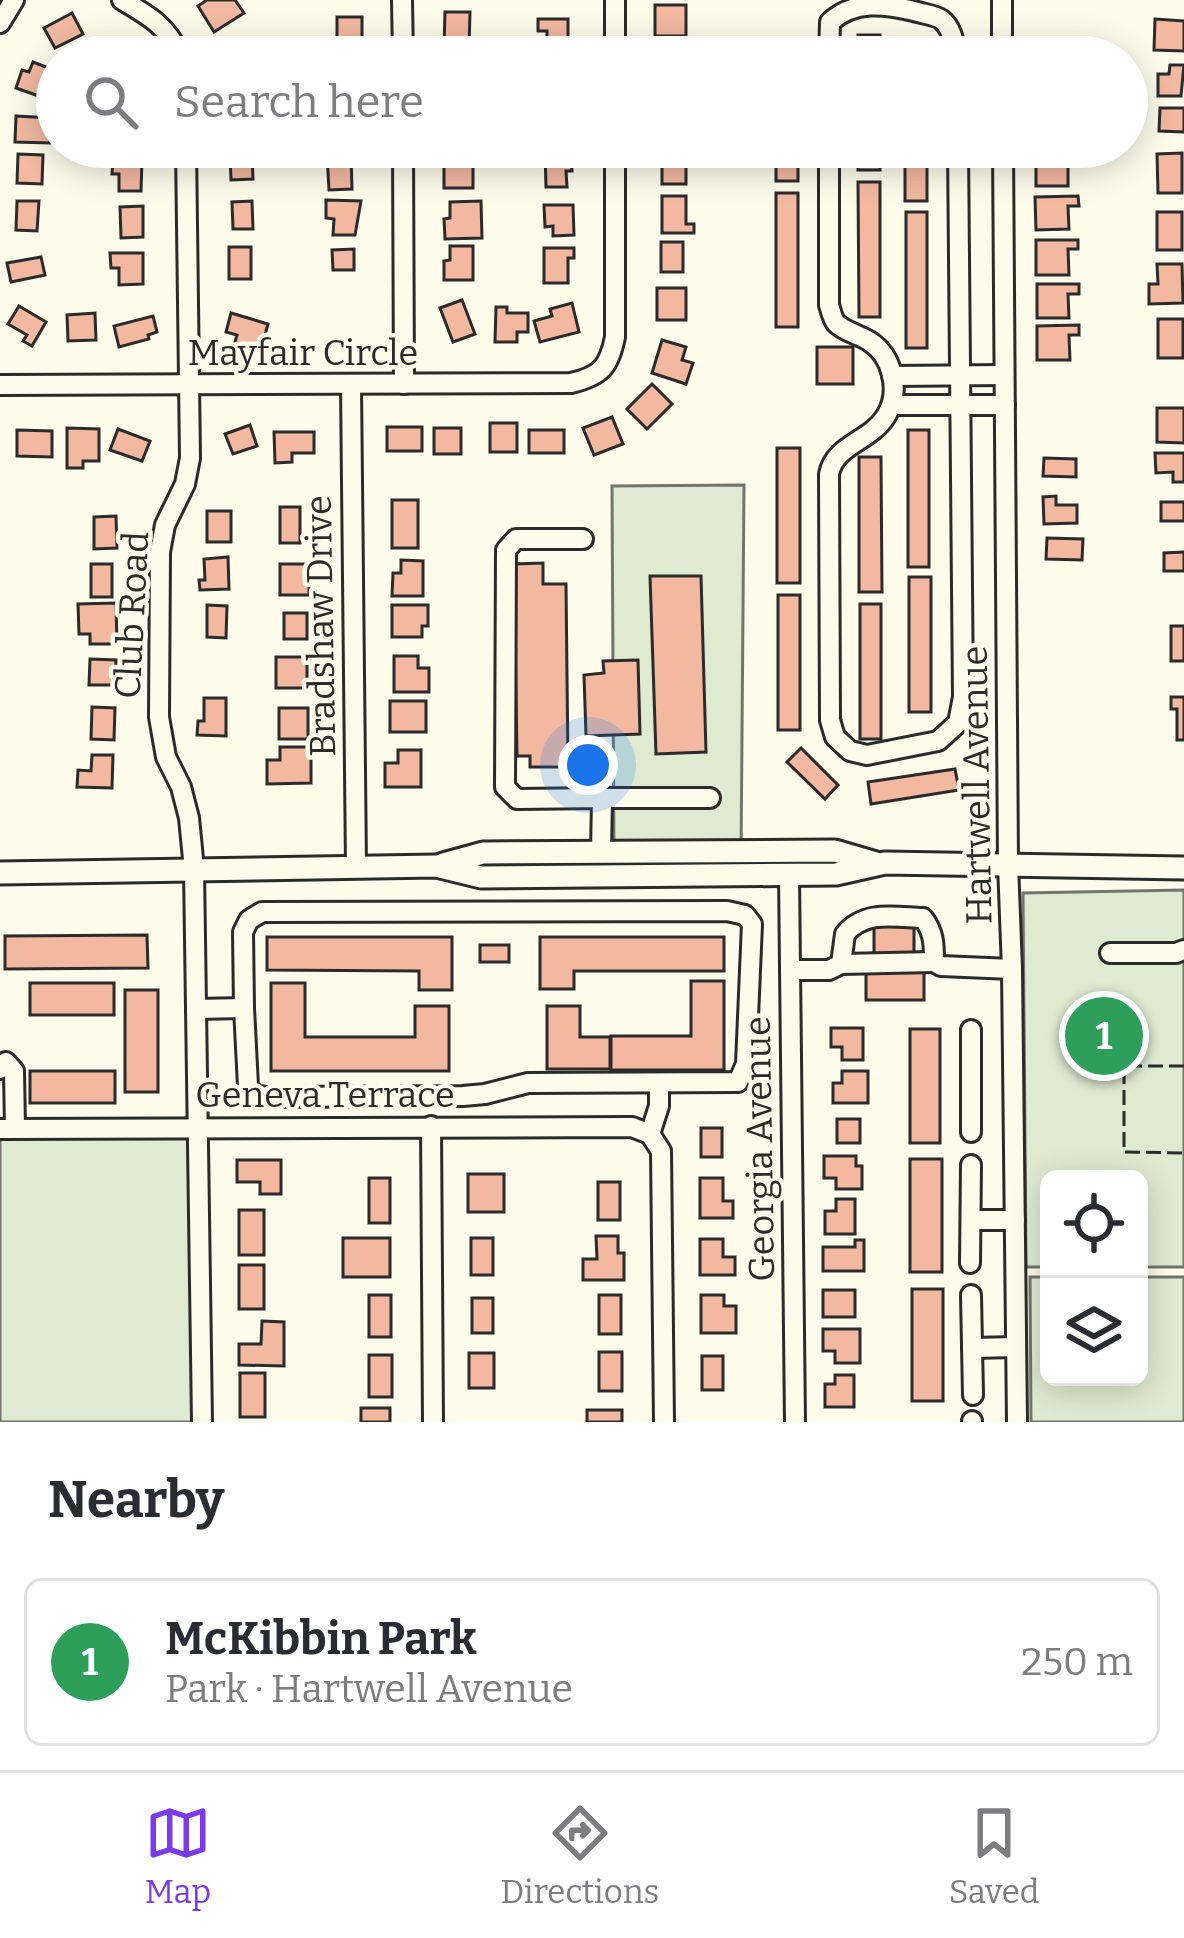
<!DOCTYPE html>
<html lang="en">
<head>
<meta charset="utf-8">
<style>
	:root { --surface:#fff; --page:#f7f7f7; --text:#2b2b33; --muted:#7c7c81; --line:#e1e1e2; --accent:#7c3aed }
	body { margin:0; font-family:Bitter,serif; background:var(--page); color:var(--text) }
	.controls { position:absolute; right:36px; bottom:36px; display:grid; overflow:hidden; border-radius:18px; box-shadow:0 6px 30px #0003 }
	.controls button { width:108px; height:108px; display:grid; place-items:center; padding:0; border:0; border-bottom:3px solid var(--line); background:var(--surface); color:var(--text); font:60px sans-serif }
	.you { position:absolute; left:588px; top:765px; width:42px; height:42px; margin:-30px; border:9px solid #fff; border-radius:50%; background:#1a73e8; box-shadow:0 0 0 18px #1a73e833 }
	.badge { display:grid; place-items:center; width:78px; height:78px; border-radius:50%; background:var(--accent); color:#fff; font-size:39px; font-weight:700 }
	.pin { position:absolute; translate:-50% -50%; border:6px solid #fff; box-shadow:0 3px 12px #0006 }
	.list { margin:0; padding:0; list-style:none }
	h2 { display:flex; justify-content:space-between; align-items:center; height:156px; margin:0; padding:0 48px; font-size:51px }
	h2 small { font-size:39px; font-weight:400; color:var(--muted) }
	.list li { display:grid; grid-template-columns:78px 1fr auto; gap:36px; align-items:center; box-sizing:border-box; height:168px; margin:0 24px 24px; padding:0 24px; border:3px solid var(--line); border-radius:18px }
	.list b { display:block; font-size:45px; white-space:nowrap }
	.list p { margin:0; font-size:39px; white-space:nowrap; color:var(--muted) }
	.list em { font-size:39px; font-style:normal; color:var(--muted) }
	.icon { flex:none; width:66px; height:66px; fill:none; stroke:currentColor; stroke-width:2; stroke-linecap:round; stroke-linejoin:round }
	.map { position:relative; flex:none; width:1184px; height:1422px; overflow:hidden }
	.search { position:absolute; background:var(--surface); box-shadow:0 6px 30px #0003; left:36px; right:36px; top:36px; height:132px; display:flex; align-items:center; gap:30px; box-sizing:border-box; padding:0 42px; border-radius:66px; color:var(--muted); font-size:45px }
	.sheet { height:348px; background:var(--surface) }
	nav { display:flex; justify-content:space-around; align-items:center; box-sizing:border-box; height:168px; border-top:3px solid var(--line); background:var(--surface); font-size:33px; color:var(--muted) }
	nav a { display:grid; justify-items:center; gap:6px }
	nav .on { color:var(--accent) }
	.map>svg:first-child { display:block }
	.green { fill:#deebd1; stroke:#74746e; stroke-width:3 }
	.building { fill:#f2b8a0; stroke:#2b2b2b; stroke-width:3 }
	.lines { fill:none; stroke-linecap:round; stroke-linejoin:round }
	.minor-casing { stroke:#2b2b2b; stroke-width:24 }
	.major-casing { stroke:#2b2b2b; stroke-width:27 }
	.minor { stroke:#fdfbea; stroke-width:18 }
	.major { stroke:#fdfbea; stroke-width:21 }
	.fence { stroke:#2b2b2b; stroke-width:3; stroke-dasharray:15 6; stroke-linecap:butt }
	.labels { text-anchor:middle; stroke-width:9; stroke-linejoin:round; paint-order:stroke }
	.street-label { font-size:36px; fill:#2b2b2b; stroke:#fdfbea }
</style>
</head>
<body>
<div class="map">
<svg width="1184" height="1422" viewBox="0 0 1184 1422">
	<rect width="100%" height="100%" fill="#fdfbea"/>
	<g class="green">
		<path d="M744,485l-3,375 -127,-3 -2,-371z"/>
		<path d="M1184,890v377h-45v-88h-90v88h-23l-3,-374z"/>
		<path d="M189,1137l4,285h-193v-284z"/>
		<path d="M1030,1277h19v100h90v-100h45v145h-153z"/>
	</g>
	<g class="building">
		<path d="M207,0h28l9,13 -30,19 -16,-26z"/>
		<rect x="655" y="5" width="31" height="31"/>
		<path d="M445,12h25l-1,36 -25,-1z"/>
		<path d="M72,13l11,21 -28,14 -11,-20z"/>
		<rect x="337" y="17" width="25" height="29"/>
		<path d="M538,19h30v28l-21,-1v-15h-9z"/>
		<path d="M1155,19l29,2v30l-30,-1z"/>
		<rect x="858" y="35" width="22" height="22"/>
		<path d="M33,62l18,7 -3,9 9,4v14l-5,-1 -2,5 -34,-12 6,-18 7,2z"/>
		<path d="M1170,65h14l-3,31h-23v-22h11z"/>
		<path d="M1160,108h24v24l-25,-1z"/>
		<path d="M16,116l35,2 -1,25 -35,-1z"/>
		<rect x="776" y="147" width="22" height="34"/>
		<rect x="858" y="147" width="22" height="23"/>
		<rect x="905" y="147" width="22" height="54"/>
		<rect x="662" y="149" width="24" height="35"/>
		<path d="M571,150l1,21h-6l1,16h-21l-1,-36z"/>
		<rect x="1036" y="153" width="32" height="33"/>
		<path d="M1182,153v40h-24l-1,-39z"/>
		<path d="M18,154l25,1 -1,29 -25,-1z"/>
		<path d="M252,154l1,25 -22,1 -1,-25z"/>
		<path d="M351,154l1,35 -23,1 -2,-35z"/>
		<path d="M466,155v11h7v22h-29v-32z"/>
		<path d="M113,159h29l-1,32h-22v-17h-7z"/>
		<path d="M858,182h22v135h-21z"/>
		<rect x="776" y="193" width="22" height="134"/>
		<path d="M662,196h24v28h8v9h-32z"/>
		<path d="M1078,196l1,10h-11l1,23 -33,1 -1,-33z"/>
		<path d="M326,200l35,1 -6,34h-22l1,-16 -8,-1z"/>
		<path d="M17,201h22l-2,30 -21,-1z"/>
		<path d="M252,201l1,28h-20l-1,-27z"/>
		<path d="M481,201l1,37 -37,1 -1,-20 6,-1v-16z"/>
		<path d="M544,205h29l1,30 -21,1v-10l-8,1z"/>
		<path d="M143,206v31l-22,1 -1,-31z"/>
		<rect x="906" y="212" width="21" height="136"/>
		<rect x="1157" y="212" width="25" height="38"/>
		<path d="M1036,240h42v9h-10l1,26h-33z"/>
		<rect x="661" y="242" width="22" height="30"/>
		<path d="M450,246h23v34h-29v-19l6,-1z"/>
		<rect x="229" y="247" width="22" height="32"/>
		<path d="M544,248h30v10h-6v25h-24z"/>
		<path d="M354,249v21h-21l-1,-20z"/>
		<path d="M110,253h33v31l-24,1v-17h-8z"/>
		<path d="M41,257l4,18 -34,7 -4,-19z"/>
		<path d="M1157,264h25l1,39 -34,1v-20h9z"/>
		<path d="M1037,284h42v10h-11l1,24h-32z"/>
		<rect x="657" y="288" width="29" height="32"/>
		<path d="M462,300l13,34 -22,8 -13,-34z"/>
		<path d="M572,303l7,29 -39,10 -6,-21 18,-5 -2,-7z"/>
		<path d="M19,306l27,16 -14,24 -9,-5 4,-6 -19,-11z"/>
		<path d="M496,307h11v6h21v19h-11v10h-22z"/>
		<path d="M95,313l1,27 -28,1 -1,-26z"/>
		<path d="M231,313l37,11 -7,25 -26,-7 2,-7 -11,-3z"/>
		<path d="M153,316l4,16 -9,3 1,4 -30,8 -5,-21z"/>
		<rect x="1158" y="319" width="25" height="39"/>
		<path d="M1079,325v10h-10l1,25h-33v-34z"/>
		<path d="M662,340l24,7 -4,13 11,3 -7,21 -34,-11z"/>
		<rect x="817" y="347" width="36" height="37"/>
		<path d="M652,384l20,20 -25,25 -20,-20z"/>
		<path d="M1157,408h27v35l-27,-1z"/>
		<path d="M612,417l11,27 -29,11 -11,-27z"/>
		<rect x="490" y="423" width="27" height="29"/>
		<path d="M250,425l7,21 -24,8 -8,-20z"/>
		<rect x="387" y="427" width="35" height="24"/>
		<path d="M67,428l32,1v32h-16v7h-16z"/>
		<rect x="434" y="428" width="27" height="26"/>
		<path d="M118,429l32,12 -8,20 -32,-11z"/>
		<path d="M17,430l35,1v26l-35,-1z"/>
		<rect x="529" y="430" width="35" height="23"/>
		<rect x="908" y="430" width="21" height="137"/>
		<path d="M274,432h40v21h-22v9l-17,1z"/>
		<rect x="777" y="448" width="23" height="135"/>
		<path d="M1155,453h29v29h-11v-10l-17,1z"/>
		<path d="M859,457h22l1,135h-23z"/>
		<path d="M1044,458l32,1v18l-33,-1z"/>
		<path d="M1056,496v9h21v18l-33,1 -1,-27z"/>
		<rect x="392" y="500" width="26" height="48"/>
		<rect x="1161" y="502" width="23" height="19"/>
		<rect x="280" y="507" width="20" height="36"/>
		<rect x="207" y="511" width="24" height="31"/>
		<path d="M116,516l1,32 -23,1v-32z"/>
		<path d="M1047,538l36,1 -1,21 -36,-1z"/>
		<path d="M1184,552v19h-20v-18z"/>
		<path d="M228,557l1,32 -29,1 -1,-10h6l-1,-21z"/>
		<path d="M401,560l22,1v35h-31l1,-23h8z"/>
		<path d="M543,563v21h23l2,183h-38v-11h-13l-3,-192z"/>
		<rect x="91" y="564" width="21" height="33"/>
		<rect x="280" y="564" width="29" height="31"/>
		<path d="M650,576h51l5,176 -50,2z"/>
		<rect x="909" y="577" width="22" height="135"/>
		<rect x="778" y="595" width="22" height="135"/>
		<path d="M116,603l1,41h-27v-10h-11l-1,-30z"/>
		<rect x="860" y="604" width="21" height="135"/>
		<path d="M207,605l20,1 -1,32 -19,-1z"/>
		<path d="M392,605h36v21h-6v11h-30z"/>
		<rect x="284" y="613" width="23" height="26"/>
		<rect x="1171" y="626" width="13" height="35"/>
		<path d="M394,656h24v12h11v24h-35z"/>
		<rect x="276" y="657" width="31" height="31"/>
		<path d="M90,659l26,1 -1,25h-26z"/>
		<path d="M638,660l2,74 -54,2 -2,-61 20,-2 -1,-12z"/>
		<path d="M1171,697h13v43h-7v-31h-6z"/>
		<path d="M204,698h22v38l-29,-1 1,-14h6z"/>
		<rect x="390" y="701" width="36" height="31"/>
		<path d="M92,707l23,1 -1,32 -23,-1z"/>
		<rect x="279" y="708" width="29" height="31"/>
		<path d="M280,747h31v36l-44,1v-24h13z"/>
		<path d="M801,748l37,37 -13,14 -38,-37z"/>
		<path d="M398,750h23v37h-36v-24h13z"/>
		<path d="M92,755h21l-1,33 -35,-1 1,-17 13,1z"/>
		<path d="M955,769l4,21 -88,14 -3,-22z"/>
		<rect x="874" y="920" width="40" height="37"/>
		<path d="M147,935l1,33 -143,1v-33z"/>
		<path d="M267,937h185v53h-33v-19l-152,-1z"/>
		<path d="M540,937h184v34h-150v18h-34z"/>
		<rect x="480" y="945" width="29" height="17"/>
		<rect x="866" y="966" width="58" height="34"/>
		<path d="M691,981h33v89h-113v-34h80z"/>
		<rect x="30" y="983" width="84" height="32"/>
		<path d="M271,983h34v54h110v-31h34v65h-178z"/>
		<rect x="125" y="990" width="33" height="102"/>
		<path d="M1092,1001h26v15l-25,1z"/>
		<path d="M547,1006h33v31h30v32h-63z"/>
		<path d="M831,1028h32v32h-21v-13h-11z"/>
		<rect x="910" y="1029" width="30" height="114"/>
		<rect x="30" y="1071" width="85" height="32"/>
		<path d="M842,1071h26v32h-35v-20h9z"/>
		<rect x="837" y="1119" width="23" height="24"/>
		<rect x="701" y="1128" width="21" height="29"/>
		<path d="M824,1156h32v10h6v23h-26v-11h-12z"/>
		<rect x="910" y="1159" width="32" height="113"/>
		<path d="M237,1160h44v34h-21v-12h-23z"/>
		<rect x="468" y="1174" width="36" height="38"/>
		<rect x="369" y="1178" width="21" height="45"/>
		<path d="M700,1178h23v23h10v17h-33z"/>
		<rect x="598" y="1182" width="22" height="38"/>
		<path d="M836,1199h19v35h-30v-23h11z"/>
		<rect x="239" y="1210" width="25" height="45"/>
		<path d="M596,1236h22v17h6v27h-41v-21h14z"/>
		<rect x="343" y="1238" width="47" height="39"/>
		<rect x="471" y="1238" width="22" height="37"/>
		<path d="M700,1239h23v18h12v18h-35z"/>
		<path d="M855,1240h9v31h-41v-24h32z"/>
		<rect x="239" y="1265" width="25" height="44"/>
		<rect x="912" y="1289" width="31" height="112"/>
		<rect x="823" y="1290" width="32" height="27"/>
		<rect x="369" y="1295" width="22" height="42"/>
		<rect x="599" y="1295" width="22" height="39"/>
		<path d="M701,1295h23v11h12v27h-35z"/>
		<rect x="472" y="1298" width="21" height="35"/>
		<path d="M262,1321l22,1v44l-45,-1v-21h22z"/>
		<path d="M823,1329h37v34h-25v-12h-12z"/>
		<rect x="599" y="1352" width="23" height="39"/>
		<rect x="469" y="1353" width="25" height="35"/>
		<rect x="369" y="1355" width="23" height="42"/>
		<rect x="702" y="1356" width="21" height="34"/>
		<rect x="240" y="1373" width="25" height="44"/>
		<path d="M835,1375h19v32h-29v-23h10z"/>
		<rect x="361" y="1408" width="29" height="14"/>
		<rect x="587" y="1410" width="35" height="12"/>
	</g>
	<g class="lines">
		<g class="minor-casing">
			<g id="minor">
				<path d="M122,0c29,17 45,26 59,57"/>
				<path d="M402,0l1,57"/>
				<path d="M615,0v57"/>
				<path d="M1002,0v57"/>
				<path d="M0,23l14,-23"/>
				<path d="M829,57l1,-35c24,-22 54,-18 84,-11 9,3 22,4 28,9 11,9 12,25 15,37"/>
				<path d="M186,147l4,311 -5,26 -20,41 -5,27 -1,165 7,40 15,30 8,31 5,51 8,553"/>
				<path d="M403,147l1,237"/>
				<path d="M829,147v158c2,6 3,13 7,18 7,8 24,12 33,18 24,15 32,51 17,75 -16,26 -51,28 -57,58l1,246 5,17 15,14 17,4 71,-14 20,-18 5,-26 -5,-550"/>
				<path d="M1003,147l5,717 4,105 5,453"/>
				<path d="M892,376l112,-1"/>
				<path d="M0,385l571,-2c30,-7 38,-16 44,-46v-190"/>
				<path d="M351,385l5,482"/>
				<path d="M892,405h113"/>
				<path d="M583,539h-67l-10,11 -1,237 12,12 85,-1 -1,55"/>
				<path d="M602,798h108"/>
				<path d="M789,875l6,547"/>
				<path d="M1110,953h66l8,-3"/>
				<path d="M841,964l93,-2"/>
				<path d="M790,970h39l12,-6 4,-30c20,-24 49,-17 78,-16 11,14 11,27 11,44l7,4 71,3"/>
				<path d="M196,1009l48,-1 -1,-76 6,-12 13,-8 465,-1 18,4 7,9 -6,140 -8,18 -210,1 -43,11 -22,2 -196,1 -13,-2 -6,-9 -4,-78"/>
				<path d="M971,1030v102"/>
				<path d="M0,1069l6,-7 8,9 1,57"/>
				<path d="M431,1126l2,296"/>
				<path d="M0,1129l632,-2 18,7"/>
				<path d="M650,1134l11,17 3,271"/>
				<path d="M650,1134l9,-28v-22"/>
				<path d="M971,1220h44"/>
				<path d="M970,1263l1,-98"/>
				<path d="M971,1295l2,100"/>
				<path d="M972,1348l44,-1"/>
				<path d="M972,1421v1"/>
			</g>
		</g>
		<g class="major-casing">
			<g id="major">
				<path d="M443,864l40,-11 352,-2 41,12"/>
				<path d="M0,873l436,-7 45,11 355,-3 49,-11 299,5"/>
			</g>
		</g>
		<use href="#minor" class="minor"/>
		<use href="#major" class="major"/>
		<path class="fence" d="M1184,1066h-60v86l60,1"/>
	</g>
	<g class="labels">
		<g class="street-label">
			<text x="303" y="365">Mayfair Circle</text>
			<text transform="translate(131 615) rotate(-87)" y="13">Club Road</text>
			<text transform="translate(320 626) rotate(-91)" y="13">Bradshaw Drive</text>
			<text transform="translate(976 785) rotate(-91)" y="13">Hartwell Avenue</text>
			<text x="325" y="1107">Geneva Terrace</text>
			<text transform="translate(759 1149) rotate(-91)" y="13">Georgia Avenue</text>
		</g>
	</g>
</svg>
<div class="controls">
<button><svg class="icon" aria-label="locate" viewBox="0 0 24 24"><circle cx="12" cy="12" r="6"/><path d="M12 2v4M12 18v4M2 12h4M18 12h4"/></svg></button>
<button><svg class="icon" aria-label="layers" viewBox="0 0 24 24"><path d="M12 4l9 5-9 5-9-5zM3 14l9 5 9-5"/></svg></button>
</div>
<div class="you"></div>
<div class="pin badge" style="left:1104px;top:1036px;background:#2e9e5b">1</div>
<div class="search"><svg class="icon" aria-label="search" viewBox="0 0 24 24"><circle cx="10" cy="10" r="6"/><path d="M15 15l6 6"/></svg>Search here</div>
</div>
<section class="sheet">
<h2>Nearby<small></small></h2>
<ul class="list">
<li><span class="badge" style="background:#2e9e5b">1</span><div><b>McKibbin Park</b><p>Park · Hartwell Avenue</p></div><em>250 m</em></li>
</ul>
</section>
<nav>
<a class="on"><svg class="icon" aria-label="map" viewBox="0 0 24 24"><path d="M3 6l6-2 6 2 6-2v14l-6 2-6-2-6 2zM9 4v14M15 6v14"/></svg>Map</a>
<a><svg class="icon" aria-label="directions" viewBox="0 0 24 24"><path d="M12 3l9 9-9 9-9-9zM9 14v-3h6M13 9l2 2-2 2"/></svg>Directions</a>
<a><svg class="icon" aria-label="saved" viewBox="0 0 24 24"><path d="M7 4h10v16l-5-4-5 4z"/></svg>Saved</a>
</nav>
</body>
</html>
